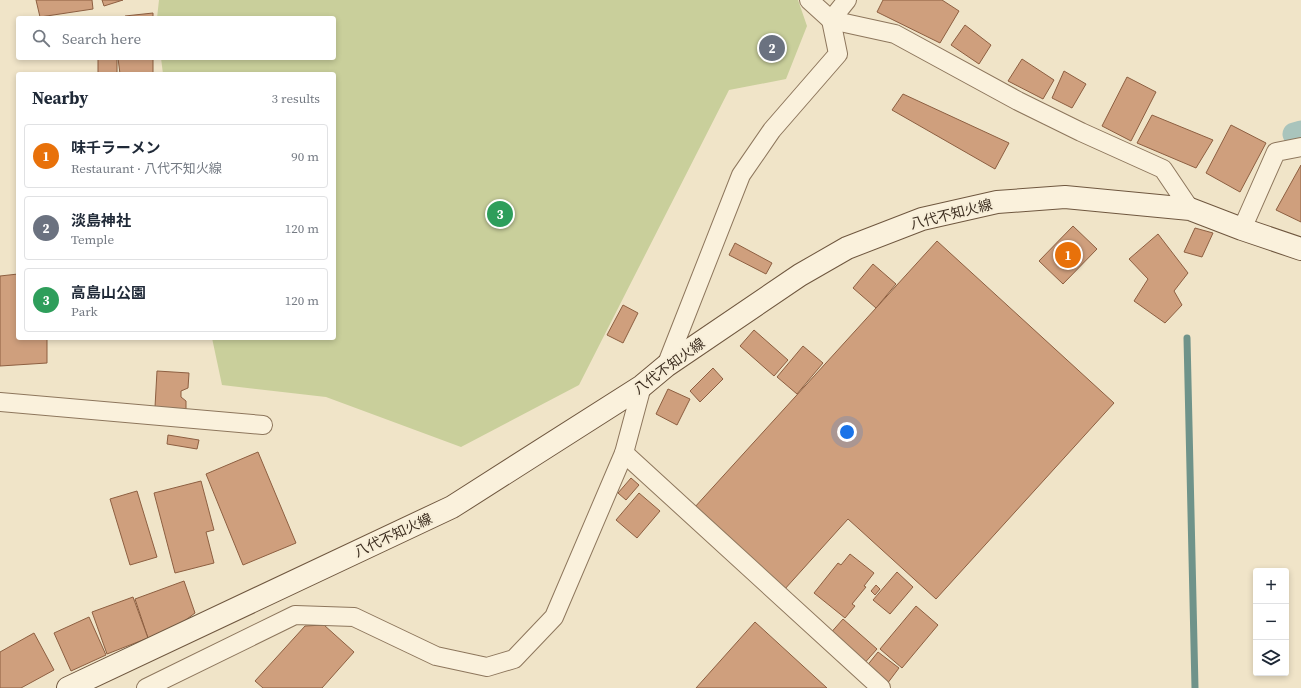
<!DOCTYPE html>
<html lang="en">
<head>
<meta charset="utf-8">
<style>
	:root { --surface:#fff; --page:#f6f6f7; --text:#1f2937; --muted:#747a83; --line:#e0e1e3; --accent:#0b8043 }
	body { margin:0; font-family:"Source Serif 4","Noto Sans JP",serif; background:var(--page); color:var(--text) }
	.controls { position:absolute; right:12px; bottom:12px; display:grid; overflow:hidden; border-radius:4px; box-shadow:0 2px 6px #0003 }
	.controls button { width:36px; height:36px; display:grid; place-items:center; padding:0; border:0; border-bottom:1px solid var(--line); background:var(--surface); color:var(--text); font:20px sans-serif }
	.you { position:absolute; left:847px; top:432px; width:14px; height:14px; margin:-10px; border:3px solid #fff; border-radius:50%; background:#1a73e8; box-shadow:0 0 0 6px #1a73e833 }
	.badge { display:grid; place-items:center; width:26px; height:26px; border-radius:50%; background:var(--accent); color:#fff; font-size:13px; font-weight:700 }
	.pin { position:absolute; translate:-50% -50%; border:2px solid #fff; box-shadow:0 1px 4px #0006 }
	.list { margin:0; padding:0; list-style:none }
	h2 { display:flex; justify-content:space-between; align-items:center; height:52px; margin:0; padding:0 16px; font-size:17px }
	h2 small { font-size:13px; font-weight:400; color:var(--muted) }
	.list li { display:grid; grid-template-columns:26px 1fr auto; gap:12px; align-items:center; box-sizing:border-box; height:64px; margin:0 8px 8px; padding:0 8px; border:1px solid var(--line); border-radius:4px }
	.list b { display:block; font-size:15px; white-space:nowrap }
	.list p { margin:0; font-size:13px; white-space:nowrap; color:var(--muted) }
	.list em { font-size:13px; font-style:normal; color:var(--muted) }
	.icon { flex:none; width:22px; height:22px; fill:none; stroke:currentColor; stroke-width:2; stroke-linecap:round; stroke-linejoin:round }
	.map { position:relative; flex:none; width:1301px; height:688px; overflow:hidden }
	.search { position:absolute; background:var(--surface); box-shadow:0 2px 6px #0003; left:16px; top:16px; width:320px; height:44px; display:flex; align-items:center; gap:10px; box-sizing:border-box; padding:0 14px; border-radius:4px; color:var(--muted); font-size:15px }
	.panel { position:absolute; background:var(--surface); box-shadow:0 2px 6px #0003; left:16px; top:72px; width:320px; height:268px; border-radius:4px }
	.map>svg:first-child { display:block }
	.green { fill:#c9cf9b }
	.lines { fill:none; stroke-linecap:round; stroke-linejoin:round }
	.stream { stroke:#6f938a; stroke-width:7 }
	.canal { stroke:#a9c4bc; stroke-width:23 }
	.building { fill:#cf9f7d; stroke:#8d5f41 }
	.street-casing { stroke:#8d765c; stroke-width:20 }
	.secondary-casing { stroke:#6f573f; stroke-width:24 }
	.street { stroke:#faf1dc; stroke-width:18 }
	.secondary { stroke:#faf1dc; stroke-width:22 }
	.labels { text-anchor:middle; stroke-width:4; stroke-linejoin:round; paint-order:stroke }
	.street-label { font-size:14px; fill:#3d2e20; stroke:#f7eed8 }
</style>
</head>
<body>
<div class="map">
<svg width="1301" height="688" viewBox="0 0 1301 688">
	<rect width="100%" height="100%" fill="#f0e4c8"/>
	<path class="green" d="M159,0h639l9,26 -21,53 -57,11 -150,295 -118,62 -135,-50 -104,-12 -10,-47h122v-264h-171l-2,-16h173v-40h-177z"/>
	<g class="lines">
		<path class="stream" d="M1187,338l8,350"/>
		<path class="canal" d="M1294,134l7,-2"/>
	</g>
	<g class="building">
		<path d="M36,0h56l1,9 -53,8z"/>
		<path d="M102,0h21l-19,6z"/>
		<path d="M883,0h59l17,11 -19,32 -63,-31z"/>
		<path d="M153,13v5h-28v-2z"/>
		<path d="M965,25l26,20 -12,19 -28,-19z"/>
		<rect x="98" y="58" width="19" height="16"/>
		<path d="M118,58h35v16h-33z"/>
		<path d="M1022,59l32,21 -11,19 -35,-18z"/>
		<path d="M1064,71l22,13 -14,24 -20,-10z"/>
		<path d="M1127,77l29,15 -25,49 -29,-15z"/>
		<path d="M903,94l106,49 -14,26 -103,-59z"/>
		<path d="M1152,115l61,25 -17,28 -59,-25z"/>
		<path d="M1231,125l35,18 -26,49 -34,-19z"/>
		<path d="M1301,165v57l-25,-12z"/>
		<path d="M1073,226l24,23 -34,35 -24,-23z"/>
		<path d="M1195,228l18,5 -11,24 -18,-5z"/>
		<path d="M1158,234l30,39 -14,18 8,14 -17,18 -31,-22 14,-22 -19,-20z"/>
		<path d="M937,241l177,162 -178,196 -88,-80 -64,71 -90,-82z"/>
		<path d="M735,243l37,20 -6,11 -37,-19z"/>
		<path d="M873,264l23,20 -20,24 -23,-20z"/>
		<path d="M18,274v64h29v25l-47,3v-90z"/>
		<path d="M623,305l15,8 -15,30 -16,-8z"/>
		<path d="M754,330l34,30 -14,16 -34,-30z"/>
		<path d="M803,346l20,17 -26,31 -20,-17z"/>
		<path d="M713,368l10,11 -23,23 -10,-11z"/>
		<path d="M157,371l32,2 -1,15 -7,3v6l5,4v8l-31,-2z"/>
		<path d="M668,389l22,10 -13,26 -21,-11z"/>
		<path d="M168,435l31,5 -2,9 -30,-5z"/>
		<path d="M258,452l38,91 -53,22 -37,-91z"/>
		<path d="M631,478l8,7 -13,15 -8,-7z"/>
		<path d="M201,481l13,49 -8,2 8,31 -39,10 -21,-80z"/>
		<path d="M137,491l20,66 -27,8 -20,-66z"/>
		<path d="M639,493l21,18 -23,27 -21,-18z"/>
		<path d="M850,554l24,19 -10,13 2,1 -14,17 3,2 -10,12 -31,-25 24,-30 3,2z"/>
		<path d="M897,572l16,15 -23,27 -17,-14z"/>
		<path d="M184,581l11,32 -24,18 -23,7 -13,-39z"/>
		<path d="M876,585l4,4 -5,6 -4,-4z"/>
		<path d="M133,597l15,41 -41,16 -15,-42z"/>
		<path d="M916,606l22,19 -36,43 -22,-19z"/>
		<path d="M89,617l17,38 -35,16 -17,-38z"/>
		<path d="M843,619l34,30 -15,17 -34,-30z"/>
		<path d="M755,622l72,66h-131z"/>
		<path d="M324,625l30,27 -32,36h-59l-8,-7 50,-55z"/>
		<path d="M34,633l20,37 -33,18h-21v-36z"/>
		<path d="M878,652l21,16 -12,16 -21,-17z"/>
	</g>
	<g class="lines">
		<g class="street-casing">
			<g id="street">
				<path d="M809,0l22,20 64,14 123,67 63,31 82,37 27,40"/>
				<path d="M831,20l16,-20"/>
				<path d="M1242,229l34,-77 25,-5"/>
				<path d="M666,366l75,-191 31,-45 66,-76 -7,-34"/>
				<path d="M0,402l263,23"/>
				<path d="M624,453l257,235"/>
				<path d="M146,688l149,-73 59,2 82,39 51,11 27,-8 40,-42 70,-164 18,-67"/>
			</g>
		</g>
		<g class="secondary-casing">
			<path id="secondary" d="M68,688l384,-181 190,-121 24,-20 134,-91 47,-27 75,-29 75,-17 68,-5 125,12 52,20 59,20"/>
		</g>
		<use href="#street" class="street"/>
		<use href="#secondary" class="secondary"/>
	</g>
	<g class="labels">
		<g class="street-label">
			<text transform="translate(951 214) rotate(-14)" y="5">八代不知火線</text>
			<text transform="translate(669 366) rotate(-36)" y="5">八代不知火線</text>
			<text transform="translate(393 535) rotate(-25)" y="5">八代不知火線</text>
		</g>
	</g>
</svg>
<div class="controls">
<button>+</button>
<button>−</button>
<button><svg class="icon" aria-label="layers" viewBox="0 0 24 24"><path d="M12 4l9 5-9 5-9-5zM3 14l9 5 9-5"/></svg></button>
</div>
<div class="you"></div>
<div class="pin badge" style="left:1068px;top:255px;background:#e8710a">1</div>
<div class="pin badge" style="left:772px;top:48px;background:#6b7280">2</div>
<div class="pin badge" style="left:500px;top:214px;background:#2e9e5b">3</div>
<div class="search"><svg class="icon" aria-label="search" viewBox="0 0 24 24"><circle cx="10" cy="10" r="6"/><path d="M15 15l6 6"/></svg>Search here</div>
<section class="panel">
<h2>Nearby<small>3 results</small></h2>
<ul class="list">
<li><span class="badge" style="background:#e8710a">1</span><div><b>味千ラーメン</b><p>Restaurant · 八代不知火線</p></div><em>90 m</em></li>
<li><span class="badge" style="background:#6b7280">2</span><div><b>淡島神社</b><p>Temple</p></div><em>120 m</em></li>
<li><span class="badge" style="background:#2e9e5b">3</span><div><b>高島山公園</b><p>Park</p></div><em>120 m</em></li>
</ul>
</section>
</div>
</body>
</html>
